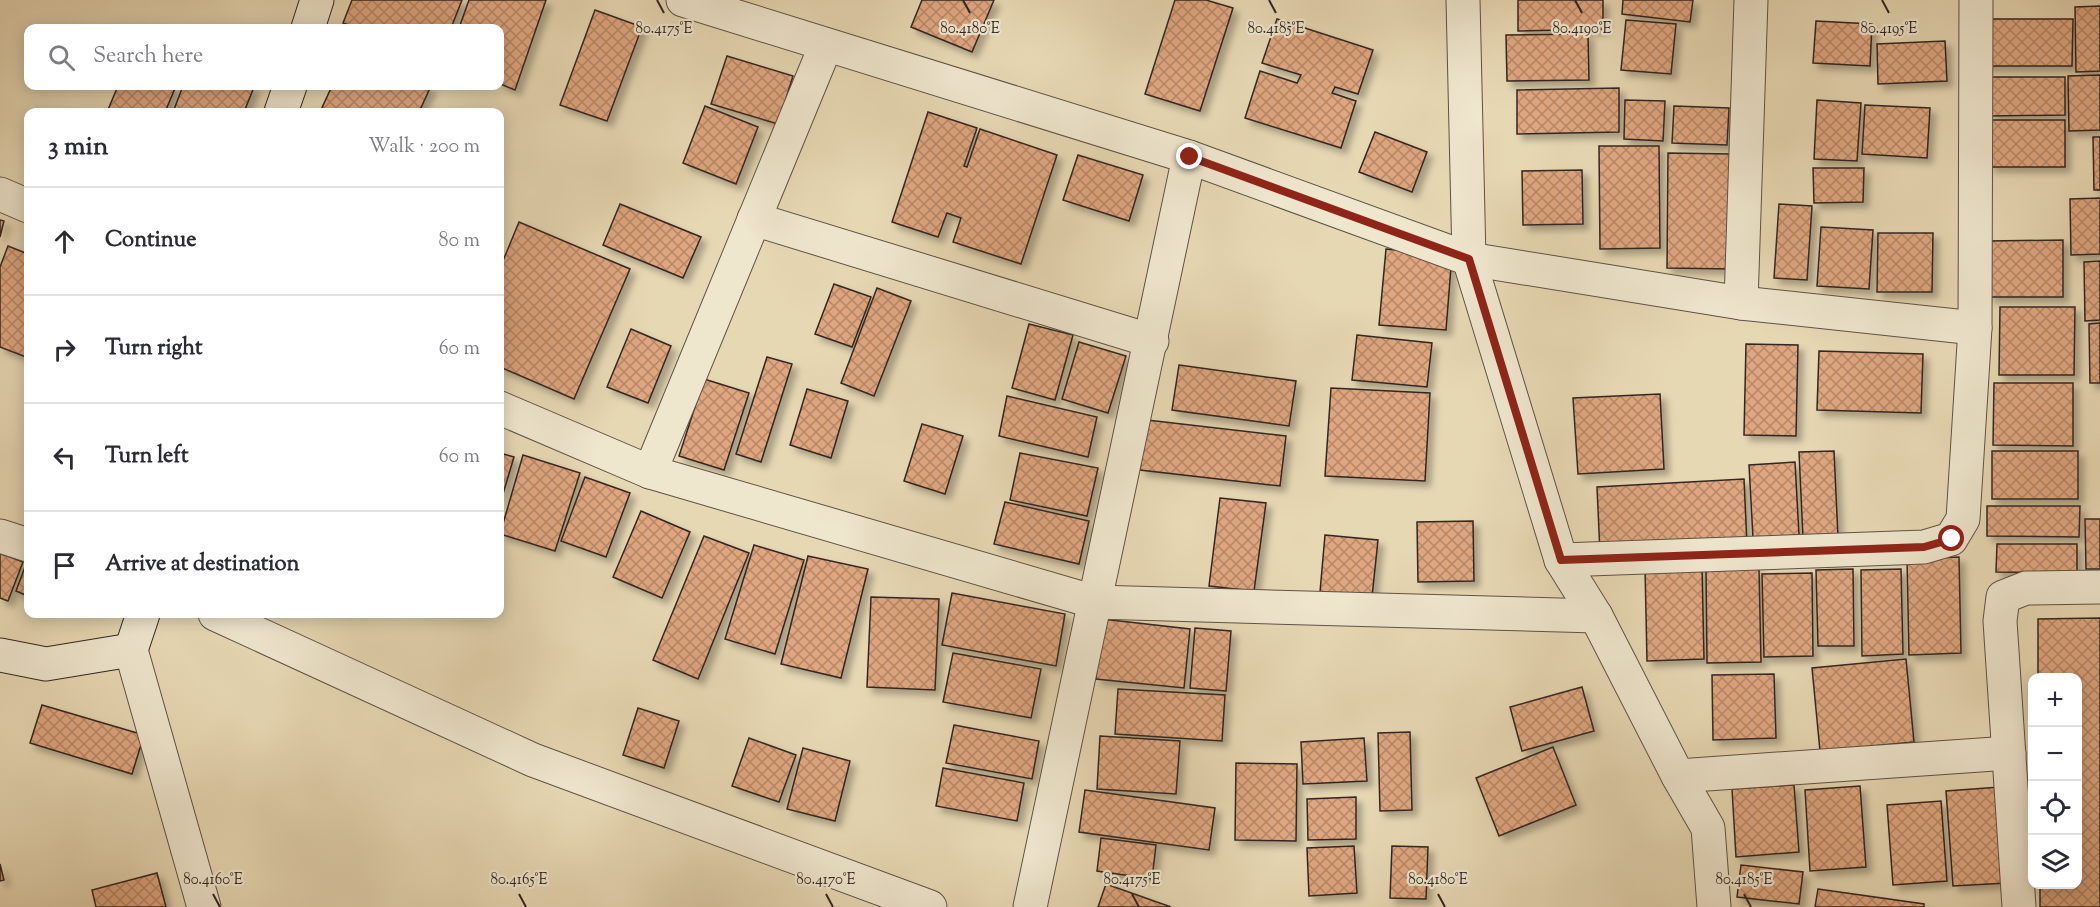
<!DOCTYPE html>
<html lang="en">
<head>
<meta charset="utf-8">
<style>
	:root { --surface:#fff; --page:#f7f7f7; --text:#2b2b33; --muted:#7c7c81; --line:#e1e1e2 }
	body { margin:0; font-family:"Sorts Mill Goudy",serif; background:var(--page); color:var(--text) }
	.controls { position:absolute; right:18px; bottom:18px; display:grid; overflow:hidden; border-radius:12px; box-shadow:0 3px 15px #0003 }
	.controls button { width:54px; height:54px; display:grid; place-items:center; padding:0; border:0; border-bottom:2px solid var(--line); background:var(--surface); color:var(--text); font:30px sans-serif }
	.stop { position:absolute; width:18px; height:18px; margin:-14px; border:4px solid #8f2418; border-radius:50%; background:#fff }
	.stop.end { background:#8f2418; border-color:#fff; box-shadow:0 2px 6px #0008 }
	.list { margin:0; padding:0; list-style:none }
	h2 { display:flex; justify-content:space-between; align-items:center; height:78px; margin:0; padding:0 24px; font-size:26px }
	h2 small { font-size:20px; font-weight:400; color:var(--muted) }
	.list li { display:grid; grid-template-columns:39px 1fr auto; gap:18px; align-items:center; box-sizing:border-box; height:108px; padding:0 24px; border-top:2px solid var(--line) }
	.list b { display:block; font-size:22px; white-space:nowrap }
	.list em { font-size:20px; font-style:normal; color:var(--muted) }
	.icon { flex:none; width:33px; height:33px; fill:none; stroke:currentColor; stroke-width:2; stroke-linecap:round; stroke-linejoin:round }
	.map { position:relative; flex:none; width:2100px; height:907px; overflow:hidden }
	.search { position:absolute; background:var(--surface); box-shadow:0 3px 15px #0003; left:24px; top:24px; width:480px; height:66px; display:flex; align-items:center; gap:15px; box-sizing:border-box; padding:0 21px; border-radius:12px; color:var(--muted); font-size:22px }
	.panel { position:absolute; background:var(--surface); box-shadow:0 3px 15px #0003; left:24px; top:108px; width:480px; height:510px; border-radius:12px }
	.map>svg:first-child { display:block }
	.building { fill:url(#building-cross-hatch); stroke:#322620; stroke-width:1.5; filter:url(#shadow) }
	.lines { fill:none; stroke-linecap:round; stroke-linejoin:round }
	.street-casing { stroke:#5f5245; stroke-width:35 }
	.secondary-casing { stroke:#322620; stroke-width:35 }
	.street { stroke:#efe6ce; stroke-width:33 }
	.secondary { stroke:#efe6ce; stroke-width:33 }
	.route { stroke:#8f2418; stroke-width:8 }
	.ticks { fill:none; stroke:#322620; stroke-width:2 }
	.ticks-label { font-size:15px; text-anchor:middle; fill:#322620; stroke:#efe6ce; stroke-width:4.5; stroke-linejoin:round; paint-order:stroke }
</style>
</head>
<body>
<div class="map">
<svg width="2100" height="907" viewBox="0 0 2100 907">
	<defs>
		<pattern id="building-cross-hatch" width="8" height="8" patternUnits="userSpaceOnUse" patternTransform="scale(1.5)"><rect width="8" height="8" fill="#dfa67f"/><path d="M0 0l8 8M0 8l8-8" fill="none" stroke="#b58768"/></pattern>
		<filter id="shadow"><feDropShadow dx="5.5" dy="5.5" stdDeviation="3" flood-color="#0004"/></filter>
	</defs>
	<rect width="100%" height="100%" fill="#e7d8b4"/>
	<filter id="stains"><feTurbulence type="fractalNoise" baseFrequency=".00333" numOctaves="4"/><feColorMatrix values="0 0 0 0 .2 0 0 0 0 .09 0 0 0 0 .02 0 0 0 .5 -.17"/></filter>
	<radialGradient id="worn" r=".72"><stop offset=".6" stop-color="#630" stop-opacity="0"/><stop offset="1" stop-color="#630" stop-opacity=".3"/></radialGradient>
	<g class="building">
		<path d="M352,0h110l-11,28h-95l-13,-5z"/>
		<path d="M469,0h77l-31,90 -15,-6v-56h-41z"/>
		<path d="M922,0h72l-22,52 -61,-25z"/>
		<path d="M1175,0h31l27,8 -33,103 -55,-17z"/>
		<path d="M1518,0h85v29l-85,2z"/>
		<path d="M1623,0h70l-3,22 -68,-8z"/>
		<path d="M2100,6v65l-24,1 -1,-65z"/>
		<path d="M595,10l47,17 -35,94 -47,-16z"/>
		<path d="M1277,19l96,31 -15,44 -23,-7 -3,6 24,8 -15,47 -96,-30 15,-47 37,12 4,-8 -39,-12z"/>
		<path d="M1981,19h92l-1,47h-91z"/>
		<path d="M1626,20l50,4 -5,50 -50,-4z"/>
		<path d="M1816,21l56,3 -2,42 -57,-3z"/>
		<path d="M1588,34l1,46 -82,1 -1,-46z"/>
		<path d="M1945,41l2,40 -69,3 -1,-40z"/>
		<path d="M727,56l66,20 -15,48 -67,-20z"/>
		<path d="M2100,75v55l-31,1 -1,-55z"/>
		<path d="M1990,77h75v38l-75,1z"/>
		<path d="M118,86h58l-11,26h-58z"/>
		<path d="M183,86h66l5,1 -10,25h-71z"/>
		<path d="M332,86h99l-12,26h-99z"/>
		<path d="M1619,88v44l-102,2v-44z"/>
		<path d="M1625,100l40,1 -2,40 -39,-2z"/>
		<path d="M1817,100l44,3 -4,58 -43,-2z"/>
		<path d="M1865,105l65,3 -3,50 -65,-4z"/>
		<path d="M705,106l53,21 -22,57 -53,-21z"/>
		<path d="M1674,106l55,2 -2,37 -55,-2z"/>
		<path d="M928,112l49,16 -13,38 3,1 13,-38 77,26 -36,109 -68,-22 8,-24 -14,-5 -9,24 -46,-15z"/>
		<rect x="1989" y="120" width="76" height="47"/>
		<path d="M1375,132l52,20 -15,40 -53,-20z"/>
		<path d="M2093,137h7v53h-6z"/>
		<path d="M1599,146h60l1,102 -60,1z"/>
		<path d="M1668,153l64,1 -1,115 -64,-1z"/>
		<path d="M1078,155l65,20 -14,46 -66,-21z"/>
		<path d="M1813,168h51l-1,34 -49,1z"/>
		<path d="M1582,170l1,54 -60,1 -1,-54z"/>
		<path d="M2100,198v56l-29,1 -1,-56z"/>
		<path d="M620,204l81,33 -18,41 -80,-33z"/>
		<path d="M1779,204l33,2 -5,74 -33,-2z"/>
		<path d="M0,220l4,1 -4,16z"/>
		<path d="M519,222l111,47 -56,130 -74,-32v-99z"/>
		<path d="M1821,227l52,3 -4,59 -52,-3z"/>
		<path d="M1878,233h55l-1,59h-55z"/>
		<path d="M2063,240v57h-75v-56z"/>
		<path d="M8,246l20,8 -2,103 -26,-10v-80z"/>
		<path d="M1386,249l66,6 -6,75 -67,-5z"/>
		<path d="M2100,261v59l-15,1 -1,-59z"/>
		<path d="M834,284l37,13 -19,50 -37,-13z"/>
		<path d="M877,288l34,13 -37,95 -33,-13z"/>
		<path d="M2000,307h75l-1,68h-75z"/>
		<path d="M2100,323v60h-10l-1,-59z"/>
		<path d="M1029,324l44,11 -18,65 -43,-12z"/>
		<path d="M631,329l40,17 -23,57 -41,-16z"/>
		<path d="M1357,335l75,8 -5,44 -75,-7z"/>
		<path d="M1079,342l47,14 -18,57 -46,-14z"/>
		<path d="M1746,344l52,1 -2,91 -52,-1z"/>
		<path d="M1819,351l104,3 -2,59 -104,-3z"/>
		<path d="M767,357l25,7 -31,98 -25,-8z"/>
		<path d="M1179,365l117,16 -7,45 -117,-16z"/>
		<path d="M704,379l45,14 -25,77 -45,-14z"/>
		<path d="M1994,383h79v63l-80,-1z"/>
		<path d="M1331,388l99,5 -5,88 -100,-5z"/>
		<path d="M807,389l41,12 -17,57 -41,-13z"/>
		<path d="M1660,394l4,75 -86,5 -5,-76z"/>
		<path d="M1007,396l90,21 -9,40 -89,-21z"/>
		<path d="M1147,420l139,16 -6,50 -140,-16z"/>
		<path d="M922,424l41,12 -18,58 -41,-13z"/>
		<path d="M1834,451l4,86 -35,1 -4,-86z"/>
		<rect x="1992" y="451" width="86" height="48"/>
		<path d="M500,453l14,4 -14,47z"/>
		<path d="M1020,453l78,15 -11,48 -77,-16z"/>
		<path d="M523,455l57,18 -25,78 -55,-17z"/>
		<path d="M1795,462l4,73 -46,3 -4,-73z"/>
		<path d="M585,477l45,16 -24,64 -45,-16z"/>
		<path d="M1744,479l3,66 -147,8 -3,-66z"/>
		<path d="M1220,498l46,5 -12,88 -45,-5z"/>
		<path d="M1005,502l84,19 -10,43 -85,-20z"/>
		<path d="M1987,506h93l-1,31 -92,-1z"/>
		<path d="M641,511l49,21 -28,66 -49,-21z"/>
		<path d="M2085,519h15v50h-14z"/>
		<path d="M1473,521l1,60 -56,1 -1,-60z"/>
		<path d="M1325,535l53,5 -6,57 -52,-5z"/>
		<path d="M704,536l45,17 -51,126 -45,-19z"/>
		<path d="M1997,544h80v29l-81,-1z"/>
		<path d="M754,545l50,15 -29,94 -50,-15z"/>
		<path d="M0,553l23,9 -15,39 -8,-3z"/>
		<path d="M808,556l60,13 -27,109 -60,-14z"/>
		<path d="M1959,557l2,96 -52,2 -2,-96z"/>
		<path d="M28,559v37l-12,-5z"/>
		<path d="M1702,566l2,93 -57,2 -2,-94z"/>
		<path d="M1759,569l2,93 -54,1 -1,-93z"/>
		<path d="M1853,569l1,77h-36l-2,-76z"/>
		<path d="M1901,569l2,85 -41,2 -1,-86z"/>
		<path d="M1812,573l1,83 -49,1 -2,-83z"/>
		<path d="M952,593l113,21 -9,52 -114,-21z"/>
		<path d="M871,597l68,2 -4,91 -68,-3z"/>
		<path d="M2100,618v289h-60v-23h38v-206h-40v-59z"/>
		<path d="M1102,619l88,10 -6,59 -88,-9z"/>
		<path d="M1195,628l36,3 -5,60 -36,-3z"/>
		<path d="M953,653l88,16 -10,49 -88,-16z"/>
		<path d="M1906,659l8,83 -94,9 -8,-83z"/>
		<path d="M1774,674l2,64 -63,2 -1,-65z"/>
		<path d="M1582,687l12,44 -72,20 -12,-44z"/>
		<path d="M1118,689l107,6 -3,46 -107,-7z"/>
		<path d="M42,705l102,30 -12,39 -102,-31z"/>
		<path d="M638,708l41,13 -15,47 -41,-13z"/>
		<path d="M954,725l85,16 -7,38 -86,-16z"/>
		<path d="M1410,732l2,78 -32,1 -2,-78z"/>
		<path d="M1100,736l80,5 -4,53 -79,-5z"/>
		<path d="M749,738l47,17 -17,47 -47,-16z"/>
		<path d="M1364,738l3,43 -64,3 -2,-42z"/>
		<path d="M1553,747l23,58 -77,31 -23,-58z"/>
		<path d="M803,748l47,13 -15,60 -48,-12z"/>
		<path d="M1236,763l61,1 -1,77 -61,-1z"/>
		<path d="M943,768l81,15 -7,38 -81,-15z"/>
		<path d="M1794,785l5,67 -63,5 -4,-68z"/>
		<path d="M1860,786l6,81 -56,4 -5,-81z"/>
		<path d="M2000,787l7,96 -54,3 -7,-95z"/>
		<path d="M1085,790l130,18 -6,42 -130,-18z"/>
		<path d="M1356,797v42l-48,1 -1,-41z"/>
		<path d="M1941,801l6,80 -54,4 -6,-80z"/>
		<path d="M1101,838l55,7 -4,34 -55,-8z"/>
		<path d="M1354,846l3,47 -48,3 -2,-48z"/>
		<path d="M1392,846l36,1 -2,52 -36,-1z"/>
		<path d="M0,864l4,16 -4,1z"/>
		<path d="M1741,865l62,7 -4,32 -62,-7z"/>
		<path d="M157,873l9,34h-70l-4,-17z"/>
		<path d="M1106,884l65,23h-73z"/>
		<path d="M1818,889l106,15v3h-109z"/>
	</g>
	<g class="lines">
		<g class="street-casing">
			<g id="street">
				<path d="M683,0l506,157 280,102 272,44 234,25"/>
				<path d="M1463,0l6,259 92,301 35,56 82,160 30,52 6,79"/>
				<path d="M0,194l28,12"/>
				<path d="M754,219l398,122"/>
				<path d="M1741,303l10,-303"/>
				<path d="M500,408l150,64 445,130 501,14"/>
				<path d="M650,472l176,-427"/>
				<path d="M0,536l28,9"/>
				<path d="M1561,560l363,-13 27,-8 12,-20 12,-191 1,-328"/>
				<path d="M215,614l318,146 397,147"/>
				<path d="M131,650l73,257"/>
				<path d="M1678,776l331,-23"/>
				<path d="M1030,907l159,-750"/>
				<path d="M2019,907l-19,-286 3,-24 23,-9 74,-1"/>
			</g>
		</g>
		<g class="secondary-casing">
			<g id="secondary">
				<path d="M308,28l9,-28"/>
				<path d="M281,112l9,-26"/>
				<path d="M0,655l46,9 85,-14 12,-36"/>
			</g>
		</g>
		<use href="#street" class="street"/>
		<use href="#secondary" class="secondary"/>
	</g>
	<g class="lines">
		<path class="route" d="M1190,157l279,102 92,301 363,-13 28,-8"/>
	</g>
	<path class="ticks" d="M657,0l7,13M963,0l7,13M1269,0l7,13M1575,0l7,13M1882,0l7,13M213,894l7,13M519,894l7,13M826,894l7,13M1132,894l7,13M1438,894l7,13M1744,894l7,13"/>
	<g class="ticks-label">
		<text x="664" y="33">80.4175°E</text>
		<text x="970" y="33">80.4180°E</text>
		<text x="1276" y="33">80.4185°E</text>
		<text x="1582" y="33">80.4190°E</text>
		<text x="1889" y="33">80.4195°E</text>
		<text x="213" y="884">80.4160°E</text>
		<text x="519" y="884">80.4165°E</text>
		<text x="826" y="884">80.4170°E</text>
		<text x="1132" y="884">80.4175°E</text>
		<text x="1438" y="884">80.4180°E</text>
		<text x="1744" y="884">80.4185°E</text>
	</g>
	<rect width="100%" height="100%" filter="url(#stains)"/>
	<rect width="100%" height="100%" fill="url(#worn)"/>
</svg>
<div class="controls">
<button>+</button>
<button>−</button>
<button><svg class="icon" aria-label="locate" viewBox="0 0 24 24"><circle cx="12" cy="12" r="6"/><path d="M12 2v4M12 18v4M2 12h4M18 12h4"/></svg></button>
<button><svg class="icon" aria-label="layers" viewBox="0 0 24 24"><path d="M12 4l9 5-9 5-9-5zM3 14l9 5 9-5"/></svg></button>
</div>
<div class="stop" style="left:1952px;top:539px"></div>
<div class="stop end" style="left:1190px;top:157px"></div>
<div class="search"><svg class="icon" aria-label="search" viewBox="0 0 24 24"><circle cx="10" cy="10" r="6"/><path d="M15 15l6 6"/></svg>Search here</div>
<section class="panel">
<h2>3 min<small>Walk · 200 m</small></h2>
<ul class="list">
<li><svg class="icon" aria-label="ahead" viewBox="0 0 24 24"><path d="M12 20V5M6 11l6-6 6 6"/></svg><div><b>Continue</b></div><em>80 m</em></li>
<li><svg class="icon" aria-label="right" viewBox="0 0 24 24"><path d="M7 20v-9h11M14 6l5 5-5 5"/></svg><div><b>Turn right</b></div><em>60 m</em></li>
<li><svg class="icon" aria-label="left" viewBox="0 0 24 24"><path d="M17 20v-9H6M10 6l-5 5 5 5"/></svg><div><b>Turn left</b></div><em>60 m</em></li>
<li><svg class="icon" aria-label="arrive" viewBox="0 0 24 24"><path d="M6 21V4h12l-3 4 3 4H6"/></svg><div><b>Arrive at destination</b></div></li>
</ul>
</section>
</div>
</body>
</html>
